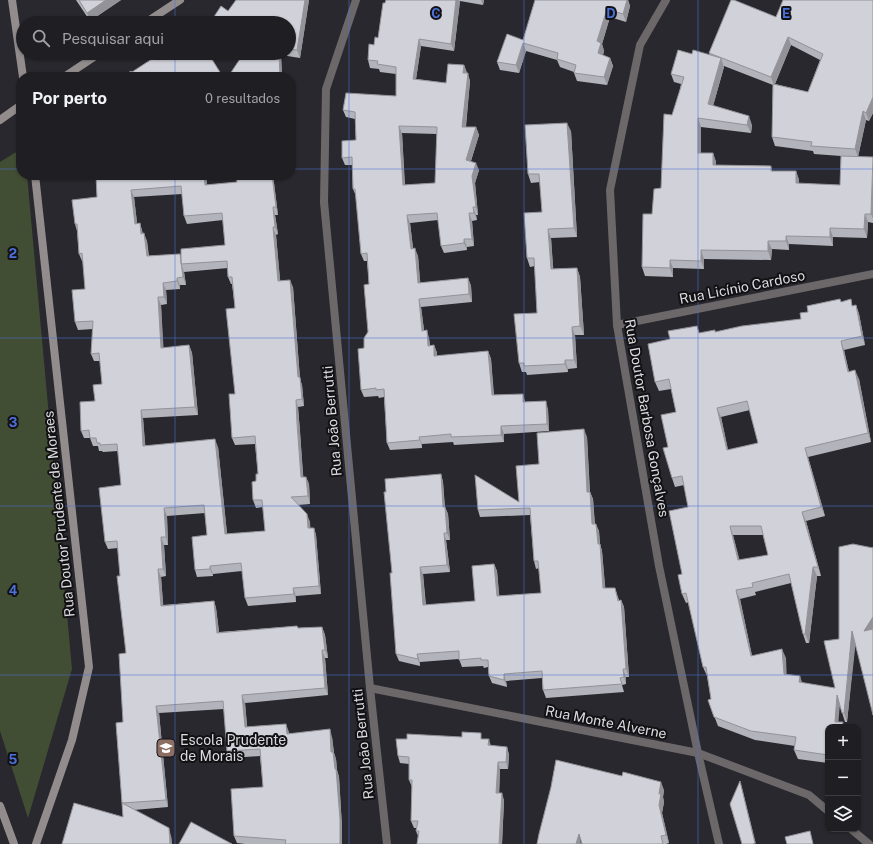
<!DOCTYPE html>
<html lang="pt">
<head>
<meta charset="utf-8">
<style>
	:root { --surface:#1f1e22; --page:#2c2b2f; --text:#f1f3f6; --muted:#a1a2a5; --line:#3c3c40 }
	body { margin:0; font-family:"Public Sans",sans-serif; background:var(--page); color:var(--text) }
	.controls { position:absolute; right:12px; bottom:12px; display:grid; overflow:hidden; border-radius:8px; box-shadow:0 1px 3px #0004 }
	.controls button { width:36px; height:36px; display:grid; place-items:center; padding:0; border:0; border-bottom:1px solid var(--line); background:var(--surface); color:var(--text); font:20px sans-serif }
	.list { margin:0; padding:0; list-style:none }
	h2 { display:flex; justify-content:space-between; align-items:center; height:52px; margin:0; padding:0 16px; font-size:17px }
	h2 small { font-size:13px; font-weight:400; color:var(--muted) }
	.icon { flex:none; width:22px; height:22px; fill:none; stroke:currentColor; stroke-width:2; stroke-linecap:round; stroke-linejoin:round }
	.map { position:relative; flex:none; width:873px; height:844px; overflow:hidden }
	.search { position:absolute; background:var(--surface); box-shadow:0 1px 3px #0004; left:16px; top:16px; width:280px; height:44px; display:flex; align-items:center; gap:10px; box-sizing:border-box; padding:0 14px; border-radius:22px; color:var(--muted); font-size:15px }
	.panel { position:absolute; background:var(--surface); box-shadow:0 1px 3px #0004; left:16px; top:72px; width:280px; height:108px; border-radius:16px }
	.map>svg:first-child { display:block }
	.green { fill:#414e33 }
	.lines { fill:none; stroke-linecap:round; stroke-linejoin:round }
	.street { stroke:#6c6869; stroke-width:8 }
	.secondary { stroke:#928c8d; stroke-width:8 }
	.wall { fill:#b3b4bb; fill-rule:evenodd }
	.shaded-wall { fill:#929298 }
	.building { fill:#d0d1d9; stroke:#929298; fill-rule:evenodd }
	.grid { fill:none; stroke:#4c71da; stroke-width:1; stroke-opacity:0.55 }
	.labels { text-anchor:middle; stroke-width:4; stroke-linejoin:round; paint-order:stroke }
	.street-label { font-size:14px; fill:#dbdade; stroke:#121114 }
	.poi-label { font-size:14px; fill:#dbdade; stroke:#121114; text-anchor:start }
	.grid-label { font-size:13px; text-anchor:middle; font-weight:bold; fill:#4c71da; stroke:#121114; stroke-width:4; stroke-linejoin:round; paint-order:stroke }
</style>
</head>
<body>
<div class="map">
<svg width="873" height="844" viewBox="0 0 873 844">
	<rect width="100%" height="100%" fill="#29282e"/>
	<path class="green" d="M21,149v26h6l45,494 -44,149 -28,-87v-569z"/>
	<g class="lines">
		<g class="street">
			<path d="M356,0l-30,89 -2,113 46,486 17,156"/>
			<path d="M666,0l-26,45 -30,145 7,135 42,241 39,187 21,91"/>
			<path d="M617,325l256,-51"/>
			<path d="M370,688l328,65 111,42 19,16"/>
			<path d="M851,829l18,15"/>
		</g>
		<g class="secondary">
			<path d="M12,0l11,77"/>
			<path d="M145,23l35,-23"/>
			<path d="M64,77l36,-24"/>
			<path d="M0,120l21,-15"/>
			<path d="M35,175l54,492 -17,73 -36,104"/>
			<path d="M0,806l14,38"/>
		</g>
	</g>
	<g class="wall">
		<path d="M76,0h45l-31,21z"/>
		<path d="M309,0l-9,58 -19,-3 1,22h-54l16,-24h45v-30l-61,-12z"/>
		<path d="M386,0h98l-1,5 -23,-4 -6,50 -33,-5 -5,33 30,4 18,-18 6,16 -4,46h10l3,8 -8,26 8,9 -4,13 3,32h-2l1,5 -5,1 2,25 -7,1v3l-23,3 -3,-7 -3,-26 -28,3 3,25 5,8 2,27 48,-5 3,8 1,16 -51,5 3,23 5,8 1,8 4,-1 3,8v3l51,-5 3,8 3,36 31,6v1l23,7 1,22 -45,3v8l-50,3 -1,-3 -31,2v4l-32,2 -3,-7 -3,-46 -5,1 -1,-2 -14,1 -3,-7 3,-42 4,-16 1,-48 -2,-23h-3l-3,-7 -5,-58 -3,-7 -1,-24h-7l-3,-7 14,-18 -1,-21 -9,-2 -3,-7 53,-14v-22l-16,-2 -1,-3 -9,-1 -2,-8 6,-15 4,-7zM402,133l35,1 -2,49 -30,2z"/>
		<path d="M535,0h93l2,6 -4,16 -16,-5 -8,27 2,7 -1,4 7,3 3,8 -6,19 -30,-4 -3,-8v-1l-14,-5 -3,-7 -31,-9 -7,22 -19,-3 -3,-8 26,-22z"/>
		<path d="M873,0v113l-4,8 -3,-1 -8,37h15v66l-5,-1 -1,16 -34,-1v9l-44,-2v6l-17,-1 -1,11 -67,-1v10l-31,-1v9l-28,-1 -3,-9 10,-53 9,-26 20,-104 -7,-2 -3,-8 21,-20 18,1 -1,-2 67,-36zM791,45l29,15 -12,32 -33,-8zM724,66l49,19 -1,52 3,9 38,5 1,3 27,2 -1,29 -41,-1v-4l-3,-9h-24l-1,-5 -55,-1v-3l-3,-9h-12v-26l50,6 1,-8 -39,-19 11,-39z"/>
		<path d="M571,131l6,106 -26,1 2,31 24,-1 3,9 4,58h-9l2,33 -9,1v3l-41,3 -1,-3h-4l-3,-9 18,-50 -2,-47 -5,1 -3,-9 15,-46 -2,-30 -9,1 -3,-9z"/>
		<path d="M96,175h110l1,10 30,-3 -1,-7h37l5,40h-3l3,19 -2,1 4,46 13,6 7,92 2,6 2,21 -6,1 2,24 3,46h3l3,7 1,20 -12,1 12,17v6h4l2,7 5,59 -25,2v6l-48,4 -3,-8 -3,-27 -29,3v2l-16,1 -2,-7 12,-35 -2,-22 -38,3 1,29h-4l2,31 -5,1 2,28 51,-4 2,7 3,24 78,-6 1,2 24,-1 3,8 3,23h-3l3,37 -83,8 2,24 42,5v1l43,4 2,16 2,6 1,11 2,7 3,50v17h-97l-8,-1 -3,-7 29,-49 -3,-31 -30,2 -3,-7 -3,-42 -65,4 9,94 -34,3 37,26 1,8h-110l61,-27 -7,-94 7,-1 3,-69 -8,-105 -10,1 -3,-7 16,-57 -3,-34 -15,1 -1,-1h-3l-1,-5h-5l-3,-8h-6l-3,-7 21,-47 -2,-23h-6l-3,-7 2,-25 -15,1 -3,-8 10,-33 -2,-28h-1l-3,-7 -2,-23 -2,-7 22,-27zM182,194l2,22 3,8 36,-4 2,25 -44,12 -1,-3 -31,2 -2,-15 -4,-7 -3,-11h-3l-3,-26zM228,268v9l3,7h1l3,24v86l-3,44 3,7 20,-1 3,30 -2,7 -3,19 3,8 7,-1 2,24 -38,3 -9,-87 -73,-2 -2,-27 55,-3 -6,-62 -3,-8 -26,3 -2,-43 6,-1 -1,-14 14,-1v-4h6l-2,-13z"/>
		<path d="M841,302l12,4 3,-1 3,9 6,31 -21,5 5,22 10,7 12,63 -63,15 17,59 -19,5 15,55h-4l-8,67h-3l-3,-9 -12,-51 -36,9 1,3 -16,4 12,57 34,2v16l17,9 32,5 20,-45 -8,79h-2l-5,-16 -12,21v36l-30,-4 -4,-9 1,-4 -40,-6 -37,-14 -10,-26 3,-1 -4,-23 -4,-9 -14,-65 -3,1 -4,-9v-20l6,-67 -4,-22 -9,2 -3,-9 -4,-31 8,-35 -5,-23 -12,2 -4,-9 15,-43 30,-6 16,-1 85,-13 7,-7zM750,410l8,33 -30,7 -7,-33zM733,535h30l5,20 -29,5z"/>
		<path d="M587,437l3,55 3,7 2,25 4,7 1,13 2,7 3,37h10l4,12h2l3,7 5,70h-3v7l-4,1 2,7 -78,6 -3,-8 -1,-12 -36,3 1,6 -15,-4 -3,-7 -1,-9 -4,1 -1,-2 -21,1 -3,-8 -39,3v4l-21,-5 -3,-7 -4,-81 49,-99 2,8 2,25 3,7 2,26h-4l4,32 -27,2 3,31 49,-4 19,-37 3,7 2,25 42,-3 -2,-25 -3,1 -2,-8 -4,-46 -50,2 -2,-7 41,-8 20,-38z"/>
		<path d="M407,739h76l8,7 16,1 2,8 -1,14h-8l-1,24 5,7 -2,44h-85l1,-8 -2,-5 1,-3h-3l-3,-7 1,-34 -3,-7v-16l-9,-1 -2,-7z"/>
		<path d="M664,790l-1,7 1,5 -2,11 7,30 -3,1h-85z"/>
	</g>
	<g class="shaded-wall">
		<path d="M106,0h15l-31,21 -3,-8z"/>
		<path d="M305,0h4l-9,58 -3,-8z"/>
		<path d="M456,0h3l1,1 -6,50 -3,-7z"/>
		<path d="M481,0h3l-1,5z"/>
		<path d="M627,0h1l2,6 -4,16 -3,-8z"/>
		<path d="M607,9l3,8 -8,27 2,7 -3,10 -3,-8 -1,-12z"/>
		<path d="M788,37l3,8 -17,41 -3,-9z"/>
		<path d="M419,39l2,7 -6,40 -2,-7z"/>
		<path d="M523,43l3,8 -7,22 -3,-8z"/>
		<path d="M279,53h1l1,2 1,22h-2z"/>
		<path d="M610,58l3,8 -6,19 -3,-8z"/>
		<path d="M721,58l3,9 -13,46 -3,-9z"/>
		<path d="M464,65l3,8 -1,7 -3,-7z"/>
		<path d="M468,73l2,8 -5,53 -3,-7z"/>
		<path d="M873,97v16l-4,8 -3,-8z"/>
		<path d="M863,111l3,9 -8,37 -3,-8z"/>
		<path d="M749,116l3,9 -1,8 -4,-8z"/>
		<path d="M698,118l3,9v35l-3,-9z"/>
		<path d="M567,123l4,8 6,106 -3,-9z"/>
		<path d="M399,126l3,7 3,60 -2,-8z"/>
		<path d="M476,127l3,8 -10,32 -3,-7z"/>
		<path d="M713,153l3,9v11l-3,-8z"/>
		<path d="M873,157v62l-2,-5z"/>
		<path d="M476,163l3,7 -4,13 3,32 -2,-8 -4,-31z"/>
		<path d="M796,171l3,9v12l-3,-9z"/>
		<path d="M204,175h2l2,18 -3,-8z"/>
		<path d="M272,175h1l5,40 -2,-8z"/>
		<path d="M131,190l3,7 4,34 -3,-7z"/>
		<path d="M273,207l2,8 3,19 -3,-7z"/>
		<path d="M473,207l3,8 1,5 -3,-7z"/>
		<path d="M469,213l3,8 2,25 -2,-7z"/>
		<path d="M865,214l3,8 -1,16 -3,-9z"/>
		<path d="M407,215l3,8 4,33 -3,-7z"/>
		<path d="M140,223l2,8 2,11 -3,-8z"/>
		<path d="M273,227l3,8 5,54 -3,-8z"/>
		<path d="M830,228l3,9v9l-3,-9z"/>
		<path d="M548,229l3,9 3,40 -3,-9z"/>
		<path d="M144,233l3,8 2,23 -2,-8z"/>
		<path d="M786,236l3,8v6l-3,-9z"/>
		<path d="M464,239l3,8v3l-3,-7z"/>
		<path d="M768,241l4,8 -1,11 -3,-9z"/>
		<path d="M415,248l3,8 3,34 -3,-7z"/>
		<path d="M701,250l3,9v10l-3,-8z"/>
		<path d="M180,254l3,8 -2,2 3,8 2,13 -3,-8z"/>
		<path d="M670,260l3,8v9l-3,-9z"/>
		<path d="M577,268l3,9 4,58 -4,-9z"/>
		<path d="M177,278l3,7v4l-3,-8z"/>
		<path d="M468,278l3,8 1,16 -3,-8z"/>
		<path d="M290,280l3,7 7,92 2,6 2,21 -2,-7 -4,-22z"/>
		<path d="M163,283l3,7 1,14 -3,-7z"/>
		<path d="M158,297l3,8 3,51 -3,-8z"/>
		<path d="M419,299l2,8 4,31 -3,-7z"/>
		<path d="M856,305l3,9 6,31 -3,-9z"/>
		<path d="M572,327l3,8 2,33 -3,-8z"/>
		<path d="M427,330l2,8 2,15 -3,-7z"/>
		<path d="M841,341l3,9 7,31 -3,-9z"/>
		<path d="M189,345l3,8 6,62 -3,-8z"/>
		<path d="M434,345l3,8v10l-3,-7z"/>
		<path d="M488,351l3,8 3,44 -2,-8z"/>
		<path d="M565,360l3,9v3l-3,-8z"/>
		<path d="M855,370l4,9 12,63 -3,-9z"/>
		<path d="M523,394l2,7 1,9 -3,-8z"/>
		<path d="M296,400l2,7 6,78 -3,-8z"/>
		<path d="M546,401l2,8 1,22 -2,-7z"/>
		<path d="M717,408l4,9 9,42 -3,-9z"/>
		<path d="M141,410l2,8 3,35 -3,-7z"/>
		<path d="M501,426l3,8v8l-3,-7z"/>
		<path d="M584,429l3,8 3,63 -3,-8z"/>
		<path d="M419,437l3,7v4l-2,-8z"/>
		<path d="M215,439l3,8 10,95 -3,-8z"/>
		<path d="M805,448l3,9 17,59 -4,-9z"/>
		<path d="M441,474l2,8 2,32 -2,-7z"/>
		<path d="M306,477l3,7 1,20 -2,-8z"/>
		<path d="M590,492l3,7 2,32 -3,-7z"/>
		<path d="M445,507l3,7 2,26 -3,-7z"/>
		<path d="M164,508l3,8 1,29 -2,-8z"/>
		<path d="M802,512l4,9 15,55 -3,-9z"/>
		<path d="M307,514l3,8 1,14 -3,-8z"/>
		<path d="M596,524l3,7 1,20 -2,-7z"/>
		<path d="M730,526l3,9 9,34 -4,-9z"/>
		<path d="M314,528l2,7 5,59 -2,-8z"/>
		<path d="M444,533l2,7 4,32 -3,-7z"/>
		<path d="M161,537l3,8 2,31 -3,-7z"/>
		<path d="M600,544l2,7 4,44 -3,-7z"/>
		<path d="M494,564l3,7 3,32 -3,-7z"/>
		<path d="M210,566l3,8v2l-3,-7z"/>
		<path d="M420,567l3,7 3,38 -3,-7z"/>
		<path d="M813,567l4,9 -8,67 -4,-9z"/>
		<path d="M158,569l3,8 3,36 -3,-7z"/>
		<path d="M293,588l3,8v6l-2,-8z"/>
		<path d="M736,590l4,9 14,66 -3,-9z"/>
		<path d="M621,600l3,7 5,70 -3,-8z"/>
		<path d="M214,601l2,7 4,32 -3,-7z"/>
		<path d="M873,617v14h-9z"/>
		<path d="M322,627l3,8 3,23 -3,-8z"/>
		<path d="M852,631l4,9 -9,82 -3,-9z"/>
		<path d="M782,649l4,9 1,25 -3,-9z"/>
		<path d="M322,650l3,8 3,37 -3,-7z"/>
		<path d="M417,654l3,8v4l-2,-7z"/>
		<path d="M623,669l3,8v7l-2,-7z"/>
		<path d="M504,674l2,7 1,6 -3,-7z"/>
		<path d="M800,676l3,9 -4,-3z"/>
		<path d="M242,695l3,8 3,32 -3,-8z"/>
		<path d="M837,695l3,8 -2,24 -3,-5z"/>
		<path d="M156,706l3,7 9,94 -2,-7z"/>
		<path d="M286,724l3,8 1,9 -3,-7z"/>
		<path d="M330,729l2,8 2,16 2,6 1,11 2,7 3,50v17h-2l-5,-75 -4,-17z"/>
		<path d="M489,739l2,7 -3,-1z"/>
		<path d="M507,747l2,8 -1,14 -2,-7z"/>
		<path d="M498,762l2,7 -1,31 -3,-7z"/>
		<path d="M740,781l2,7 14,56 -1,-1z"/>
		<path d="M661,782l3,8 -1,7 1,5 -2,11 7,30 -3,-8 -7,-30v-11z"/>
		<path d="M502,793l2,7 -2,44h-3z"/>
		<path d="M169,828l2,8 1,8h-2z"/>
		<path d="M579,834l2,10h-5z"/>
	</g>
	<g class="building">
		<path d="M79,0h27l-19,13z"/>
		<path d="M236,0h69l-8,50 -8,-1v-26h-79l11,-17 7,5z"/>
		<path d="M386,0h70l-5,44 -32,-5 -6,40 33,4 2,-19 16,1 -1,8h5l-6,54h14l-10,33 10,3 -4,13 4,31h-3l1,6h-5l3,26h-8v4l-23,3 -4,-33 -30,2 4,34 4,-1 3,35 50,-5 1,16 -50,5 3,32 5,-1 1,16 6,-1v11l54,-5 4,44 31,-1v8l23,-1 1,23 -46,2v9l-50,2v-3l-32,3 1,3 -33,3 -3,-54 -8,1v-2l-15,2 -3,-41 6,-1v-10l4,-6 -4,-47 5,-1 -2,-31 -6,1 -6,-65h-2l-1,-32 -10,1v-17l14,-1 -1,-28 -12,-2 3,-17 50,3v-29l-19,-3 1,-3 -10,-1 1,-16 5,1 1,-8 3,1 5,-35h2zM399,126l38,1 -2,56 -32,2z"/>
		<path d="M535,0h92l-4,14 -16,-5 -10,32 4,2 -3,10 12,5 -6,19 -30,-4 2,-8 -19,-6 1,-6 -35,-10 -7,22 -19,-3 10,-28 16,6z"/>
		<path d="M731,0h3l42,17 7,-17h90v97l-7,16 -3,-2 -8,38 -44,-3 1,-4 -40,-5 1,-53 35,8 15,-38 -35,-17 -17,40 -62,-24z"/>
		<path d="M678,50l14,4 1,-4 28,8 -13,46 41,12 -2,9 -49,-7v35h15v12l58,1v5h25v12l44,2 1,-29 32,1 -2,57h-6l-1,15 -34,-1v9l-44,-1v5h-18v10l-67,-1v11l-31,-1v8l-28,-1 1,-53h9l2,-25 7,-1 3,-74 8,1 12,-38 -13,-3z"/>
		<path d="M172,53h36l15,24h-101l9,-6 1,1 23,-15 4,3 5,-4 1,1z"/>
		<path d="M244,53h35l1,24h-52z"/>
		<path d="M567,123l7,105 -26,1 3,40 26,-1 3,58 -8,1 2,33h-9v4l-41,2v-3h-5l-5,-49 23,-1 -3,-55h-7l-3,-45 18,-1 -3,-38h-11l-3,-49z"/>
		<path d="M96,175h108l1,10 32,-3 -1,-7h36l4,32h-3l2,20h-2l5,54 12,-1 8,97h2l2,22 -6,1 1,23 4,54h5l2,19 -17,1 16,17 1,14h6l5,58 -26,2 1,6 -49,4 -4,-35 -31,3v3l-15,1 -3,-33 15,-2 -3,-30 -40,3 2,29h-5l2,32h-5l3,37 53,-5 3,32 80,-7 1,2 24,-1 3,23h-3l3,38 -83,7 3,32 41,-3 1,10 43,-5 1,23h2l2,17h1l4,50v25h-55l1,-4 -52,-4 -3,-47 32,-2 -3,-38 -33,2 -4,-50 -67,5 10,94 -44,3 -6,-80 7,-1 -4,-68 7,-1 -9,-77h3l-3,-35 -12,1 -6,-54 22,-3 -4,-41 -17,1v-2h-3l-1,-5h-6l-1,-8 -8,1 -1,-29 15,-1 -2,-16 9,-1 -3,-31 -8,1 2,-33 -18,1 -3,-32 13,-1 -3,-36 -3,1 -2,-30h-2l-3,-24 25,-3zM181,186l3,30 38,-3 3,32 -44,4v15l46,-3 1,16h4l3,31 -9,1 9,85h-6l3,44 23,-2 3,38h-2v7l-4,1 1,18h9l3,31 -40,3 -10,-95 -72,7 -2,-36 54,-3 -6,-62 -28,3 -3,-51h6l-1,-14 14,-2v-3l6,-1 -3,-23 -33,2 -3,-23 -3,1 -1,-11 -5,1 -4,-34z"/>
		<path d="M840,299l1,3 10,-3 1,7 4,-1 6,31 -21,5 7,31 7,-2 13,63 -63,15 16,59 -19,5 16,55h-5l-8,67h-2l-14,-60 -37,9 1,4 -17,3 15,66 31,-7 2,25 16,2 -1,6 36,6 -11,-47 15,-2v-92l14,-3 20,4v-1v70l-9,14 9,-2v86l-21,-84 -8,82h-2l-5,-18 -2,27h8l-1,5h-14v28l-34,-5 2,-13 -45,-6 -37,-14 -6,-17 3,-1 -5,-32h-3l-17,-74 -4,1 -4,-19 4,-1 -13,-63 19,-4 -6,-31 -10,2 -9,-30 5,-1 -7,-32 15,-3 -7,-33 -14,3 -7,-38 22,-5 -2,-8 29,-5 2,7 16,-3v2l27,-6 59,-7 -1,-6 8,-1 -1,-6zM747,401l11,42 -31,7 -10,-42zM730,526h31l7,29 -30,5z"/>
		<path d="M584,429l3,63h3l2,32h4l2,20h2l3,44h12l3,13 3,-1 5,69h-3l1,8 -4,1 2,6 -79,6 -1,-19 -38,3v6l-15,-4 -1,-16h-7v-2l-22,2v-9l-42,3 1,5 -22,-5 -6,-81h2l-8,-81h2l-1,-13 56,-5 2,33h2l2,26h-3l3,32 -27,2 3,38 52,-4 -3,-35 22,-2 3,32 44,-3 -3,-32h-4l-4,-53 -52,2 -3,-35 44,27 -3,-36 23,-2 -2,-31z"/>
		<path d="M462,732l19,1v6h8l-1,6 19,2 -1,15h-8l-2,31h6l-3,51h-82l2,-13h-3l2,-10h-7l1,-41h-3v-23l-11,-1 -2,-17h11v-5l55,3z"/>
		<path d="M556,760l66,16 1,-4 38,10 -2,12h2l-2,11 7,30 -5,1 2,8h-81l-3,-10 -3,10h-39l2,-10 12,-47z"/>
		<path d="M740,781l15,62 -2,1h-11l-12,-40z"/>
		<path d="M74,803l49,14 -1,-14 47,25 1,16h-108z"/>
		<path d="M191,822l41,22h-53z"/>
		<path d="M810,831l3,13h-26l-2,-7z"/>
	</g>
	<path class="grid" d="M175,0v23M349,0v844M524,0v844M698,0v844M175,53v24M0,169h21M291,169h582M175,175v669M0,338h873M0,506h873M0,675h873"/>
	<defs>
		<g id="school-square" transform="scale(1)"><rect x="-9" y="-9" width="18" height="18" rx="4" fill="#8d6e63" stroke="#121114"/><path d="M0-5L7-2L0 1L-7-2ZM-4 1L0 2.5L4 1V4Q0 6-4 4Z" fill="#fff"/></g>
	</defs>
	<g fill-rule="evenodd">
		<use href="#school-square" x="166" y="748"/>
	</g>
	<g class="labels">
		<g class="street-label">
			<text transform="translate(742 287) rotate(-11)" y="5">Rua Licínio Cardoso</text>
			<text transform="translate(647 418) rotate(80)" y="5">Rua Doutor Barbosa Gonçalves</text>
			<text transform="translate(332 421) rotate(-95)" y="5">Rua João Berrutti</text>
			<text transform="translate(59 514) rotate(-96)" y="5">Rua Doutor Prudente de Moraes</text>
			<text transform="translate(606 722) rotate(11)" y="5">Rua Monte Alverne</text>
			<text transform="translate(363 744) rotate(-96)" y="5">Rua João Berrutti</text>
		</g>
		<g class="poi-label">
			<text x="180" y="745">Escola Prudente<tspan x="180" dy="16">de Morais</tspan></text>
		</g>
	</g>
	<g class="grid-label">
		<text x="436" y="18">C</text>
		<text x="611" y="18">D</text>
		<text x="786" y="18">E</text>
		<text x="13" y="258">2</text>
		<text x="13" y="427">3</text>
		<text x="13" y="595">4</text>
		<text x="13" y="764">5</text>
	</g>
</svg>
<div class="controls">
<button>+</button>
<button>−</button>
<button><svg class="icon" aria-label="layers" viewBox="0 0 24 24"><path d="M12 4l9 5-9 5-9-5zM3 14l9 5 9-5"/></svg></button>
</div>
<div class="search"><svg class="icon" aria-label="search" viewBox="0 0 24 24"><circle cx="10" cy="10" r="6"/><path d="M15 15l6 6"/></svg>Pesquisar aqui</div>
<section class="panel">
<h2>Por perto<small>0 resultados</small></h2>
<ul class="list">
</ul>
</section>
</div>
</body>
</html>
